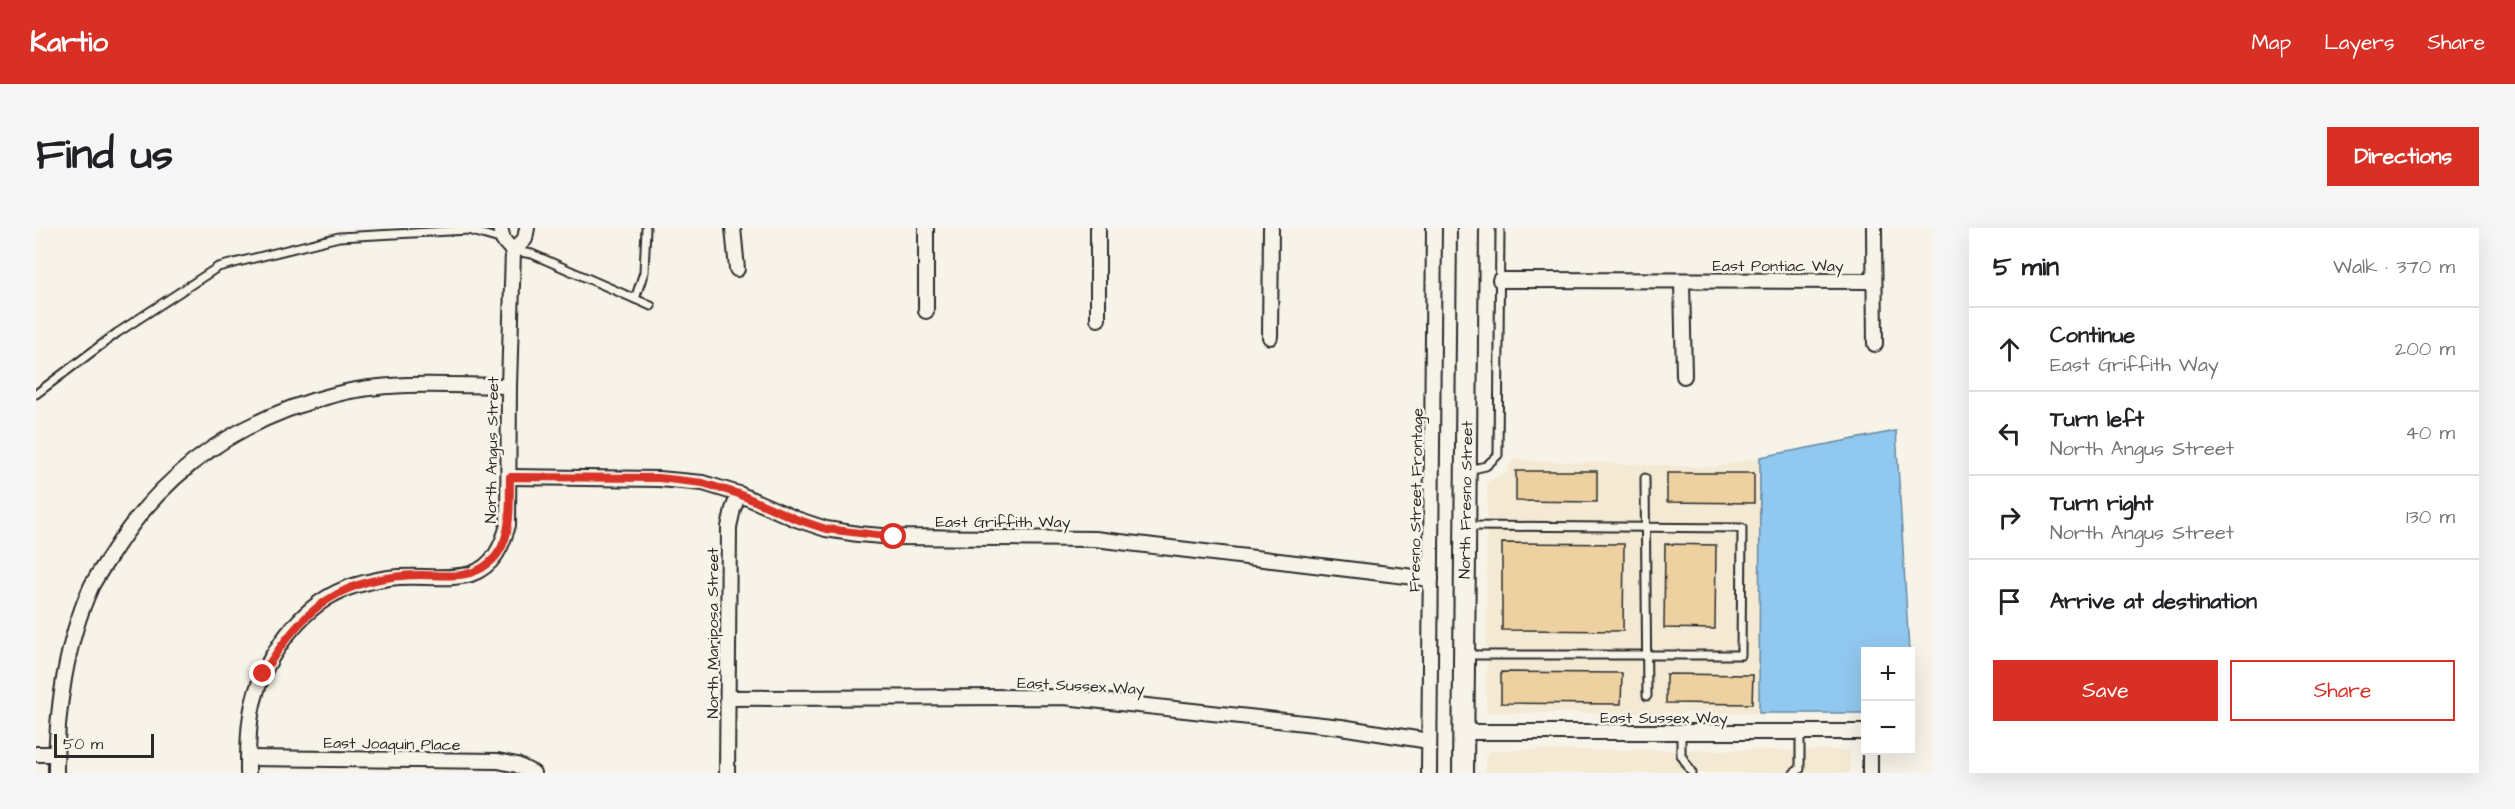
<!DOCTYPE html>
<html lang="en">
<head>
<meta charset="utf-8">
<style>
	:root { --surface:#fff; --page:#f6f6f6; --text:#202124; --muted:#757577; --line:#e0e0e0; --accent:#d93025 }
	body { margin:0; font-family:"Architects Daughter",sans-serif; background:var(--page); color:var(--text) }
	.controls { position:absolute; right:18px; bottom:18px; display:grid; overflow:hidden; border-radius:0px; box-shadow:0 6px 24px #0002 }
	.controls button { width:54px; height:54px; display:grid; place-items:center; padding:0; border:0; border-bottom:2px solid var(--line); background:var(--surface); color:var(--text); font:30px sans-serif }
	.scale { position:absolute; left:18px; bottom:15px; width:100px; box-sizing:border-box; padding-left:6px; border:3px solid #2b2b2b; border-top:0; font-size:16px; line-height:21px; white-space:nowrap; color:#2b2b2b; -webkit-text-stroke:4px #f7f3e8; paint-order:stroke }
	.stop { position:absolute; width:18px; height:18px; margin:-14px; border:4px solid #d93025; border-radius:50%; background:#fff }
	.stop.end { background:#d93025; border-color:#fff; box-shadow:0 2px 6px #0008 }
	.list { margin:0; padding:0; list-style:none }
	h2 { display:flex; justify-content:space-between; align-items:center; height:78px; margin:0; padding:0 24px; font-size:26px }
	h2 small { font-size:20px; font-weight:400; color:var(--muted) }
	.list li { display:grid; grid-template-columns:39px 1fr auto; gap:18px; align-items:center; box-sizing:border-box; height:84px; padding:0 24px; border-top:2px solid var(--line) }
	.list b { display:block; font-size:22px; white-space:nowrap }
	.list p { margin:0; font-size:20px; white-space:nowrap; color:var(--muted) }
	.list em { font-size:20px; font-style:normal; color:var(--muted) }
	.actions { display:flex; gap:12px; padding:18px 24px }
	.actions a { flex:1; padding:14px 0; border:2px solid var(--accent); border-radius:0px; text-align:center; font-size:21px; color:var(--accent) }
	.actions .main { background:var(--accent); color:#fff }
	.icon { flex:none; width:33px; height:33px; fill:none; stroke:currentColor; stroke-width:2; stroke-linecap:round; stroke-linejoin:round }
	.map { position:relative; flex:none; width:1897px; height:545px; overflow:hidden; border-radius:0px }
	header { display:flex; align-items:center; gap:36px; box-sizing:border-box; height:84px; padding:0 30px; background:var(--accent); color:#fff }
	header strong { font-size:28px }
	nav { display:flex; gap:33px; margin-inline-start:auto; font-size:21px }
	.intro { display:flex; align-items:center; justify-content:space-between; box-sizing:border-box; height:144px; padding:0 36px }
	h1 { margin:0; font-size:42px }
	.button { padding:15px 27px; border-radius:0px; background:var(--accent); color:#fff; font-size:21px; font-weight:700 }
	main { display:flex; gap:36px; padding:0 36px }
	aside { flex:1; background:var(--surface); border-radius:0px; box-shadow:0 6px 24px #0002 }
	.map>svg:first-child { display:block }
	.built { fill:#f4e9d3 }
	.water { fill:#91c8ef; stroke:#6889a1; stroke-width:1.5 }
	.building { fill:#edd1a1; stroke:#2b2b2b; stroke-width:1.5 }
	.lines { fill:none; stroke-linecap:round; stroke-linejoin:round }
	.service-casing { stroke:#2b2b2b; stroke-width:11 }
	.minor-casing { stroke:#2b2b2b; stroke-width:18 }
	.secondary-casing { stroke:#2b2b2b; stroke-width:24 }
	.service { stroke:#f7f3e8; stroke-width:7 }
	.minor { stroke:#f7f3e8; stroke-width:14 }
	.secondary { stroke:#f7f3e8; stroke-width:20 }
	.route { stroke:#d93025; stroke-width:8 }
	.labels { text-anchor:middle; stroke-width:5; stroke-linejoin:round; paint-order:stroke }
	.street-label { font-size:16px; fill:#2b2b2b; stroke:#f7f3e8 }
</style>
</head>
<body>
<header>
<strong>Kartio</strong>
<nav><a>Map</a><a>Layers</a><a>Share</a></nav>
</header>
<div class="intro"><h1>Find us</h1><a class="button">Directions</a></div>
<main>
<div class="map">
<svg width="1897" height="545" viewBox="0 0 1897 545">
	<rect width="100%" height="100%" fill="#f7f3e8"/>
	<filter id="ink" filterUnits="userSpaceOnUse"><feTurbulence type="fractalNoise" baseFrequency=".0167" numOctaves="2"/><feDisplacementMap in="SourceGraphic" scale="12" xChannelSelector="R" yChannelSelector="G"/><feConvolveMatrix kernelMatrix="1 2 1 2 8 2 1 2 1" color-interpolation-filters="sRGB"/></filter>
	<g filter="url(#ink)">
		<g class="built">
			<path d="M1724,229l-1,256h-272l-1,-2 1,-226 2,-4 17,-7 6,-14 202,7z"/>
			<path d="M1456,522h358v23h-365v-16z"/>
		</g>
		<path class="water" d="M1860,203l13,220 -43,1 -1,61h-106l1,-256z"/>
		<g class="building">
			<path d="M1480,243h81v31l-81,-1z"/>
			<path d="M1631,245h87v30l-87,-1z"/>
			<path d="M1466,315l122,1 -1,87 -121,-1z"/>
			<path d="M1629,316l51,1 -1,84 -51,-1z"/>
			<path d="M1465,444l121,1 -1,31 -120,-1z"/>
			<path d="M1630,446l87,1 -1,29 -86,-1z"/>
		</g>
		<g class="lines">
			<g class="service-casing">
				<g id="service">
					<path d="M478,23l18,3 119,52"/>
					<path d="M599,71l9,-27 2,-44"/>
					<path d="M0,166l81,-61 101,-66 121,-30 129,-7 35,10"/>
					<path d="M1432,242l18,-4 12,-11 2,-227"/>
					<path d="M1609,250l2,218"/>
					<path d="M1430,427h275l1,-127 -276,-2"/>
					<path d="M1645,505v22l11,18"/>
					<path d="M1758,545l6,-4v-36"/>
				</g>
			</g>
			<g class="minor-casing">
				<g id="minor">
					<path d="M464,0l3,12 10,11"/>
					<path d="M697,0l4,41"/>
					<path d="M1838,0l1,116"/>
					<path d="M1464,52l374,1"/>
					<path d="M1646,54l2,94"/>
					<path d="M890,83v-83"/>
					<path d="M1062,91v-91"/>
					<path d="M1234,109l1,-109"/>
					<path d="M474,249l149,2 44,4 36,11 57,25 30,10 32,5 36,3 201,2 336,40"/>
					<path d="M692,470l336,-1 277,30 88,14"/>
					<path d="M1427,504h403"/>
					<path d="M0,526h20"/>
					<path d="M212,530l250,3 19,4 16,8"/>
					<path d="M20,545c0,-60 10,-131 35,-186 6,-12 15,-24 22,-35 53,-84 128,-134 224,-158 55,-14 115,-8 172,-8"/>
					<path d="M212,545c0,-23 0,-46 5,-69 9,-41 41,-88 79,-109 16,-9 38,-14 57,-17 26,-4 58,3 82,-4 23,-8 31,-28 37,-49l1,-139 4,-135 12,-12 2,-11"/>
					<path d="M691,545l2,-246 4,-18 6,-15"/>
					<path d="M1393,545l5,-545"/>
					<path d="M1834,545v-23"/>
				</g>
			</g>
			<g class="secondary-casing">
				<path id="secondary" d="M1427,545l5,-545"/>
			</g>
			<use href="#service" class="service"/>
			<use href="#minor" class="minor"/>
			<use href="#secondary" class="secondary"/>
		</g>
	</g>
	<g class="lines" filter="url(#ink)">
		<path class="route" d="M227,446c38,-65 79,-98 157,-99 25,0 49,5 69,-12 25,-20 20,-58 21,-86l149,1 44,5 36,11 57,25 30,10 68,8"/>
	</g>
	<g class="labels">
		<g class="street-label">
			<text x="1742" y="43">East Pontiac Way</text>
			<text transform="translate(455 222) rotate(-89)" y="6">North Angus Street</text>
			<text transform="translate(1379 272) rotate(-89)" y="6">Fresno Street Frontage</text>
			<text transform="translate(1429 272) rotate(-89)" y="6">North Fresno Street</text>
			<text x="967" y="299">East Griffith Way</text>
			<text transform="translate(676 405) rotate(-90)" y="6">North Mariposa Street</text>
			<text transform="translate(1045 457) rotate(3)" y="6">East Sussex Way</text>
			<text x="1628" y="495">East Sussex Way</text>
			<text transform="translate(356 515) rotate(1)" y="6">East Joaquin Place</text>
		</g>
	</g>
</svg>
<div class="controls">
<button>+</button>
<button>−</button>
</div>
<div class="scale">50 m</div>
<div class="stop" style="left:858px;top:309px"></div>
<div class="stop end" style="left:227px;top:446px"></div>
</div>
<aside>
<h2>5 min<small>Walk · 370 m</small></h2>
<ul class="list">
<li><svg class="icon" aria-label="ahead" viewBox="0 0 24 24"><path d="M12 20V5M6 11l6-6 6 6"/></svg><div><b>Continue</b><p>East Griffith Way</p></div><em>200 m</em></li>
<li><svg class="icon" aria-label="left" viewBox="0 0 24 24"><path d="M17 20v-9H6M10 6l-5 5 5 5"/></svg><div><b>Turn left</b><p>North Angus Street</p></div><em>40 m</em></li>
<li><svg class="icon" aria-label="right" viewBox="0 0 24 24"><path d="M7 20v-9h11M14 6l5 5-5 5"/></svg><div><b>Turn right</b><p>North Angus Street</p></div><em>130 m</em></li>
<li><svg class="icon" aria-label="arrive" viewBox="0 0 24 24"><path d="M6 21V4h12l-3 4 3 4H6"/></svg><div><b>Arrive at destination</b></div></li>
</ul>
<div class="actions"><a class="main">Save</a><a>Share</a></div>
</aside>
</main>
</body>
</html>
